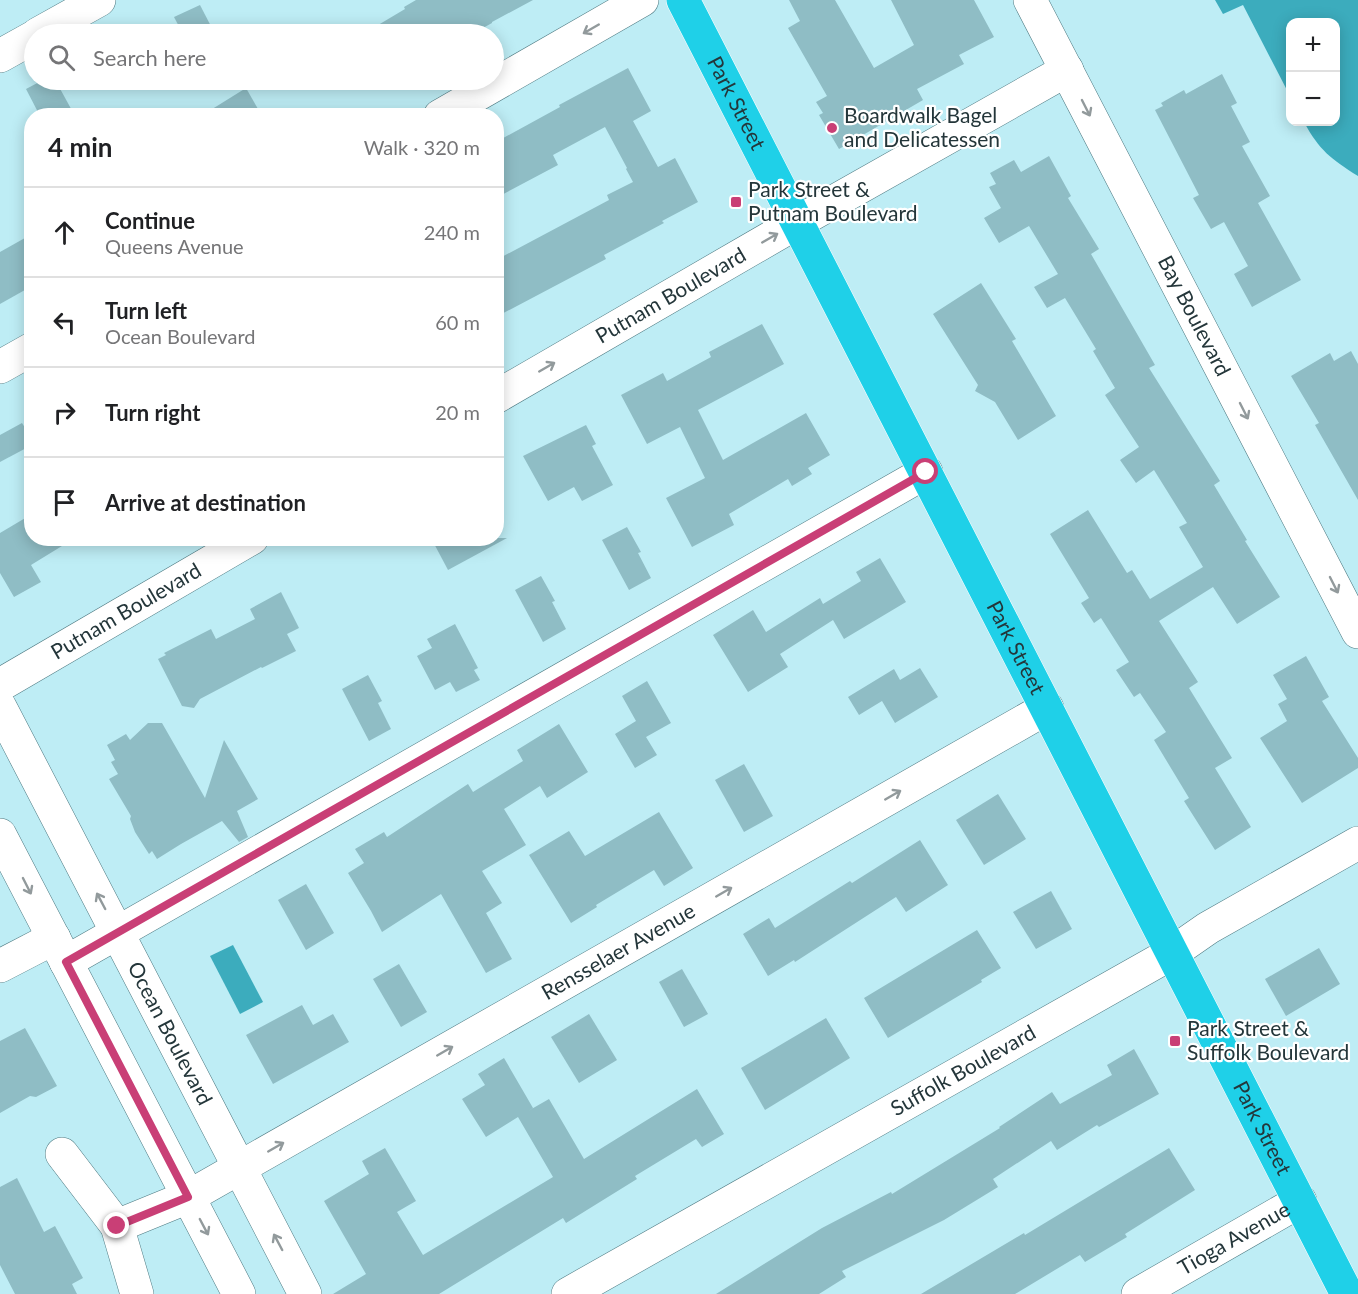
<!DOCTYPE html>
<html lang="en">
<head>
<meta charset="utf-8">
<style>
	:root { --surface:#fff; --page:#f6f6f6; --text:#202124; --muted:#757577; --line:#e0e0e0 }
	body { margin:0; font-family:Lato,sans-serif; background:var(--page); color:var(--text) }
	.controls { position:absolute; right:18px; top:18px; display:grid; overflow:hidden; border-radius:12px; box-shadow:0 3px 15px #0003 }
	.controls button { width:54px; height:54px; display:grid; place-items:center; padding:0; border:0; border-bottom:2px solid var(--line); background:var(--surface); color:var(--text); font:30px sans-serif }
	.stop { position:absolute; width:18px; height:18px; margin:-14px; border:4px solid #c93f76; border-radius:50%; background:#fff }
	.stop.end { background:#c93f76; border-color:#fff; box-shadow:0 2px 6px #0008 }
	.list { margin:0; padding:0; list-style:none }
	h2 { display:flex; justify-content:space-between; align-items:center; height:78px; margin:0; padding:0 24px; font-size:26px }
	h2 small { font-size:20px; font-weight:400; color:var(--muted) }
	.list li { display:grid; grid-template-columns:39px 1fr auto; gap:18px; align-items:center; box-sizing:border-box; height:90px; padding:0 24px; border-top:2px solid var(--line) }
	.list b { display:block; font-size:22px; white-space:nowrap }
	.list p { margin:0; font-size:20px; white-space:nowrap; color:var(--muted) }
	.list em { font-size:20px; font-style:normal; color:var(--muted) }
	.icon { flex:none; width:33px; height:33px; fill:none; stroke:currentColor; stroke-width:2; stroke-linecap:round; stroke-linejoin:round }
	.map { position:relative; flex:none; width:1358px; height:1294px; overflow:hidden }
	.search { position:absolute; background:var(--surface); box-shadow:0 3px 15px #0003; left:24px; top:24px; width:480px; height:66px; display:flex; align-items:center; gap:15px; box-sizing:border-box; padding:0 21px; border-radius:33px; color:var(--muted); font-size:22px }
	.panel { position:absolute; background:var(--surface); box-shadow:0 3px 15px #0003; left:24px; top:108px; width:480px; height:438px; border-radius:24px }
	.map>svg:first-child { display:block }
	.water { fill:#3cacbd }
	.building { fill:#8fbdc5 }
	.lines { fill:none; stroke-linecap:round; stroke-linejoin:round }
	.minor-casing { stroke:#4e7a82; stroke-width:34 }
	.highway-casing { stroke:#fff; stroke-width:34 }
	.minor { stroke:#fff; stroke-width:33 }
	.highway { stroke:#1fd0e8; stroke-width:33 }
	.oneway { stroke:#929a9c }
	.route { stroke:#c93f76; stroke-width:8 }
	.poi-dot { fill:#c93f76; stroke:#fff; stroke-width:2 }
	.labels { text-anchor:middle; stroke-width:4.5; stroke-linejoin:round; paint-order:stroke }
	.street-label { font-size:21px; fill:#24363a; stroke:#fff }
	.poi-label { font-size:21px; fill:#24363a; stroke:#fff; text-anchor:start }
</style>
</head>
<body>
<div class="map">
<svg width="1358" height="1294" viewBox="0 0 1358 1294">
	<rect width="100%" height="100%" fill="#beedf5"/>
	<g class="water">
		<path d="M1215,0h143v176c-27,-17 -39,-26 -54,-54h32v-100h-46v74l-47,-91 -20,9z"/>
		<path d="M233,945l30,57 -23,12 -30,-58z"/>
	</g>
	<g class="building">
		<path d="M416,0h117l-41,22v1l-20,11h-109l42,-25 -1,-2z"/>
		<path d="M789,0h46l39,68 40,-23 -23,-45h83l20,37 -35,18 5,9 -47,25 6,11 -84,49 -20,-34 4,-2 -7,-11 11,-6 -39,-68 12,-7z"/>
		<path d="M200,5l15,29h-32l-9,-17z"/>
		<path d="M628,68l23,43 -18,10 25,46 17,-9 23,44 -36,19 2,2 -60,32 2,4 -110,58v-57l113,-60 -2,-5 26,-13 -7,-13 1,-1 -22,-41 -52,28 5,10 -62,33v-56l64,-35 -1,-2z"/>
		<path d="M1222,74l15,29 -6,3 19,36 -8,4 28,50 -12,7 43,77 -49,27 -18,-33 14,-8 -24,-44 -13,7 -18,-31 6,-3 -44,-85 8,-4 -2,-3 23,-13 2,4z"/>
		<path d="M43,80h5l5,8 5,-3 17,31h-35l-14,-27z"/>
		<path d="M246,88l16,28h-61z"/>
		<path d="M1049,156l22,40 -3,2 31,51 -8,5 64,111 -6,3 71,113 -6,4 33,55 -2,1 35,56 -43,27 -24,-37 -54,34 39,61 -9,6 43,70 -17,10 36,59 -36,23 -31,-49 5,-3 -35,-58 12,-8 -26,-39 -6,4 -18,-27 13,-8 -28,-44 -7,5 -13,-20 8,-5 -39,-64 38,-24 39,63 5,-3 18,29 53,-32 -24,-40 8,-4 -33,-53 -18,13 -16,-23 19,-13 -34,-52 10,-7 -22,-37 3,-2 -31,-51 -18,10 -13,-21 24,-13 -29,-48 -30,17 -15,-25 17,-10 -12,-21 7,-3 -6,-11 24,-13 7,12z"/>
		<path d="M32,234v52l-32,18v-52z"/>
		<path d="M981,283l35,56 -4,2 44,75 -38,24 -23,-38 -20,-11 3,-6 -45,-71z"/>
		<path d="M762,324l22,40 -86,46 25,50 83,-47 24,42 -22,13 4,6 -20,12 -4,-7 -59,35 5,11 -42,22 -26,-49 39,-20 -25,-51 -33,17 -26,-49 42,-22 4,8 44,-24 -2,-5z"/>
		<path d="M1351,351l7,13v136l-43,-75 4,-2 -28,-47 39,-23 4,8z"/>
		<path d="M22,423l10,16v6l-32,17v-27z"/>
		<path d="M586,425l10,19 -4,2 21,39 -31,16 -8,-14 -26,14 -25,-45z"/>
		<path d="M32,514v24h43l-44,27 10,17 -27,15 -14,-24v-40z"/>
		<path d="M627,527l14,25 -3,1 13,25 -22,12 -27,-50z"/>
		<path d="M431,538h76l-59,32z"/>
		<path d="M880,558l26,44 -62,37 -11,-19 -53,34 8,13 -40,25 -35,-57 40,-25 13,22 54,-34 3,6 38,-23 -5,-9z"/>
		<path d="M541,576l14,25 -3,1 14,27 -23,13 -28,-52z"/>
		<path d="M281,592l18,36 -12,6 9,17 -34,17 -1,-1 -61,32 -6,9 -12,-2 -24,-47 8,-4 -2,-2 47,-24 5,10 39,-20 -5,-10z"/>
		<path d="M455,624l23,44 -4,2 6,10 -24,12 -6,-10 -15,8 -18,-34 15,-8 -5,-9z"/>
		<path d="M1306,656l23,41 -7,4 36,57v10l-56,35 -42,-65 27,-17 -9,-17 9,-5 -14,-24z"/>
		<path d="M920,668l18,29 -43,26 -13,-22 -23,14 -11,-18 46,-28 6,11z"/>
		<path d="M368,675l14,26 -4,2 13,26 -22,12 -27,-52z"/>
		<path d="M647,681l24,42 -25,14 11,18 -22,13 -20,-34 21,-13 -14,-25z"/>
		<path d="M148,723h14l43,75 19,-58 34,59 -21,12 11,26 -9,5 -17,-21 -41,23 -24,15 -5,-8 -3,3 -14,-22 -5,-13 1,-3 -22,-37 9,-5 -7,-12 4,-2 -8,-15 19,-11 4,6z"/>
		<path d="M559,724l29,48 -41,26 -7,-12 -36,23 22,36 -44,26 20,32 -16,10 26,46 -26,14 -45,-79 -59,38 -11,-21 -23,-38 16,-10 -9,-14 29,-17 3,5 81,-53 5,8 50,-31 -6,-11z"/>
		<path d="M744,764l29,52 -29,16 -29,-52z"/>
		<path d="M998,794l28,45 -42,26 -28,-45z"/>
		<path d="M659,812l34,56 -29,18 -10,-16 -58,35 1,2 -26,16 -42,-68 40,-24 16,25z"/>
		<path d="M920,840l28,45 -42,27 -10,-15 -101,65 -1,-2 -26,16 -25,-42 26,-16 6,10 75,-47 2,2z"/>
		<path d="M306,884l28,49 -28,17 -28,-50z"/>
		<path d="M1051,891l21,38 -36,20 -23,-37z"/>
		<path d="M977,930l24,38 -20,12 1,2 -94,56 -24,-40z"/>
		<path d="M1319,948l21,36 -54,32 -21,-37z"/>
		<path d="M399,964l28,48 -26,15 -28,-48z"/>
		<path d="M682,969l26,45 -24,13 -25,-45z"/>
		<path d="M302,1005l11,20 20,-11 16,28 -76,42 -27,-49z"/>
		<path d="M589,1014l28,46 -38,23 -28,-46z"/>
		<path d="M826,1018l24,40 -85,52 -24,-42z"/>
		<path d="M25,1028l32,58 -21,11 -6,-1 -30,17v-72z"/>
		<path d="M1134,1049l25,45 -60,33 -2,-2 -40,25 -6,-9 -58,38 5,8 -54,33 -102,51 4,6 -27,17h-103l106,-66 69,-36 1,2 108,-66 -1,-1 53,-35 8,12 52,-29 -5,-10z"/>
		<path d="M504,1058l29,50 -5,3 21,-12 35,60 113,-70 27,45 -22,13 -6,-8 -61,37 2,3 -71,44 -3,-5 -124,76h-106l33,-20 -42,-73 45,-27 -7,-13 23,-13 31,53 -19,11 26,43 130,-78 -35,-60 -32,20 -24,-38 23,-14 -7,-11z"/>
		<path d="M1169,1148l26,42 -70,44 2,3 -42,25 -5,-7 -65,39h-94l103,-61 1,2z"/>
		<path d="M17,1178l27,54 11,-6 28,52 -11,6 5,10h-62l-15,-29v-78z"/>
	</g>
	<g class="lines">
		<g class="minor-casing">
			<g id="minor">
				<path id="s1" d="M1030,0l328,632"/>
				<path d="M38,34l61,-34"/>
				<path d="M0,56l34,-19"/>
				<path d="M440,116l202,-116"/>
				<path d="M0,367l32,-18"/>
				<path id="s2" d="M496,397l302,-175 269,-152"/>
				<path id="s3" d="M0,685l252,-147"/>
				<path id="s4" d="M0,707l305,587"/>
				<path d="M0,835l239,459"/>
				<path d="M66,962l860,-490"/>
				<path d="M0,966l54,-28"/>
				<path d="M62,1154l55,72 20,68"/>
				<path id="s5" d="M117,1226l71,-29 859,-489"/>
				<path id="s6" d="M568,1294l604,-341 36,-25 150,-85"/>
				<path id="s7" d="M1138,1294l162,-93"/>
			</g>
		</g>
		<g class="highway-casing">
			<g id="highway">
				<path id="s8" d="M683,0l664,1294"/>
			</g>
		</g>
		<use href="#minor" class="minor"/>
		<use href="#highway" class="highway"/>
	</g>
	<defs><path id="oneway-shaft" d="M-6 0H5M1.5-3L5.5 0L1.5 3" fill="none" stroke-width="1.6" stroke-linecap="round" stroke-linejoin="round" transform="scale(1.5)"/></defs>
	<g class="oneway">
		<use href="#oneway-shaft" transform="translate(591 29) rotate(150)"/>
		<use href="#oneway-shaft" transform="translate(1086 108) rotate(63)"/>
		<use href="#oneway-shaft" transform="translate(770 238) rotate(-30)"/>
		<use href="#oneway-shaft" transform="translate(547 367) rotate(-30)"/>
		<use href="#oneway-shaft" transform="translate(1244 411) rotate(63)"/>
		<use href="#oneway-shaft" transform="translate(1334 585) rotate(63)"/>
		<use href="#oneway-shaft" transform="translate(893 795) rotate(-30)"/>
		<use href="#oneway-shaft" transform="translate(27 886) rotate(63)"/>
		<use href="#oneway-shaft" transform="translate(724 892) rotate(-30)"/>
		<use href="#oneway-shaft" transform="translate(101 901) rotate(-118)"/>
		<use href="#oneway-shaft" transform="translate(445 1051) rotate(-30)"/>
		<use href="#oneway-shaft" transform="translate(276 1147) rotate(-30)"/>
		<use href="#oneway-shaft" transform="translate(204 1227) rotate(62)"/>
		<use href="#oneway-shaft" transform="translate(278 1242) rotate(-118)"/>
	</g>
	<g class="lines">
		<path class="route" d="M117,1226l71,-29 -122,-235 860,-490"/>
	</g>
	<g class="poi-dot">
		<circle cx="832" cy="128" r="6"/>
		<rect x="730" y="196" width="12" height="12" rx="3"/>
		<rect x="1169" y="1035" width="12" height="12" rx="3"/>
	</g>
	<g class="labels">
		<g class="street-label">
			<text dy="7" stroke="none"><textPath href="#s8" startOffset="116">Park Street</textPath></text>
			<text dy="7" stroke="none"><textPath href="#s2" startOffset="202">Putnam Boulevard</textPath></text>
			<text dy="7" stroke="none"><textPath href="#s1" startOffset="356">Bay Boulevard</textPath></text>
			<text dy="7" stroke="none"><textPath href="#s3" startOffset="146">Putnam Boulevard</textPath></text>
			<text dy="7" stroke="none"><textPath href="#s8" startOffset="728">Park Street</textPath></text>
			<text dy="7" stroke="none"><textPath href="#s5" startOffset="572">Rensselaer Avenue</textPath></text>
			<text dy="7" stroke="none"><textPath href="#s4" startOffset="368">Ocean Boulevard</textPath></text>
			<text dy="7" stroke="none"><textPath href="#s6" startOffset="454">Suffolk Boulevard</textPath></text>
			<text dy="7" stroke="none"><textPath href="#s8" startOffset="1268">Park Street</textPath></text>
			<text dy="7" stroke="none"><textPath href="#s7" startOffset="111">Tioga Avenue</textPath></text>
		</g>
		<g class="poi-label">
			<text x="844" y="123">Boardwalk Bagel<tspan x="844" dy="24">and Delicatessen</tspan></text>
			<text x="748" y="197">Park Street &amp;<tspan x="748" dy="24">Putnam Boulevard</tspan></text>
			<text x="1187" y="1036">Park Street &amp;<tspan x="1187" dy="24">Suffolk Boulevard</tspan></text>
		</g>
	</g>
</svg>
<div class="controls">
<button>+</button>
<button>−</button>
</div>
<div class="stop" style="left:926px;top:472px"></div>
<div class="stop end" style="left:117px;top:1226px"></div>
<div class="search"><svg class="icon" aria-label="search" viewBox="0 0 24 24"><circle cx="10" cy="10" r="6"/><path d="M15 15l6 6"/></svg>Search here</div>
<section class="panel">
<h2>4 min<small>Walk · 320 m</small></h2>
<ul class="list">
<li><svg class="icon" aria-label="ahead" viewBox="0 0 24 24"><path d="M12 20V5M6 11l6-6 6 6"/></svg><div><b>Continue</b><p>Queens Avenue</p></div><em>240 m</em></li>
<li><svg class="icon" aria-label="left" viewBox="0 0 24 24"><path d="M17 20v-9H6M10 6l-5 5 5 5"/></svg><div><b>Turn left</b><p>Ocean Boulevard</p></div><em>60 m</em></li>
<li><svg class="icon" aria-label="right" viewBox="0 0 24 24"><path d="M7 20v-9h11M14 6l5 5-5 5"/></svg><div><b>Turn right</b></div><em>20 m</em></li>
<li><svg class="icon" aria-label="arrive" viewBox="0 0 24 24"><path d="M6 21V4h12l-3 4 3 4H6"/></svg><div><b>Arrive at destination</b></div></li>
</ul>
</section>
</div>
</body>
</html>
